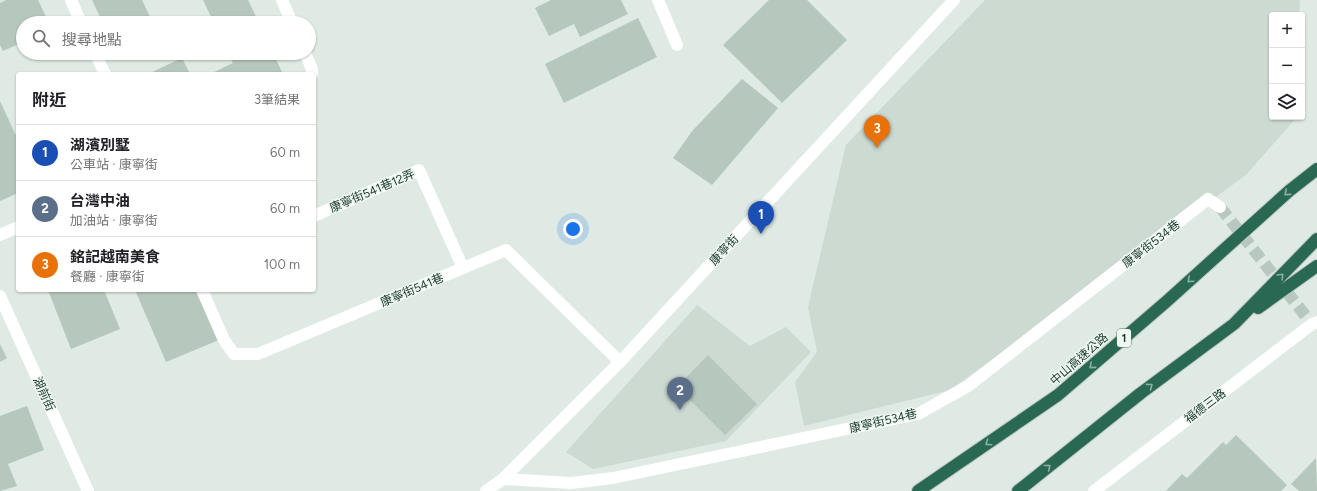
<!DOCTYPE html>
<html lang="zh-TW">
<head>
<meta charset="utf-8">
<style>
	:root { --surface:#fff; --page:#f2f2f2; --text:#202124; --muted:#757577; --line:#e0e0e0; --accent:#f95e4d }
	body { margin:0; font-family:Figtree,"Noto Sans TC",sans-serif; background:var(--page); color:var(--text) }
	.controls { position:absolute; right:12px; top:12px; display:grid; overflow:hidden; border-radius:4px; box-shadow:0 1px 3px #0004 }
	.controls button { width:36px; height:36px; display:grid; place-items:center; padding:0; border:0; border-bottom:1px solid var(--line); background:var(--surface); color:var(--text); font:20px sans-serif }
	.you { position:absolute; left:573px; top:229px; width:14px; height:14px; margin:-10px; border:3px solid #fff; border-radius:50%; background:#1a73e8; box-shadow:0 0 0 6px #1a73e833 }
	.badge { display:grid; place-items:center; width:26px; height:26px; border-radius:50%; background:var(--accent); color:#fff; font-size:13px; font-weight:700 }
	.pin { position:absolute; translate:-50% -33px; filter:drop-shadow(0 1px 2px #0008) }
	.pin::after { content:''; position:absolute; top:21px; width:14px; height:12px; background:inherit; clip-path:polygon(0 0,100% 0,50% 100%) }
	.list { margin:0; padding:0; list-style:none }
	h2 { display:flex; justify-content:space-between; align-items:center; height:52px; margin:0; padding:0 16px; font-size:17px }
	h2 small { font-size:13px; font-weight:400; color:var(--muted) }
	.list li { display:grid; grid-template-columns:26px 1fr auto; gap:12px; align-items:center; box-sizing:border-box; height:56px; padding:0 16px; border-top:1px solid var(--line) }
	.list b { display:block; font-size:15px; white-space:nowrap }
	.list p { margin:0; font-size:13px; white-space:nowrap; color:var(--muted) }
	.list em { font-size:13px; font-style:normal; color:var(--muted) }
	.icon { flex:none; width:22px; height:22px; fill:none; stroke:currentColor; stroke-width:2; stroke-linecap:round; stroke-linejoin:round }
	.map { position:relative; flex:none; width:1317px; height:491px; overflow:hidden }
	.search { position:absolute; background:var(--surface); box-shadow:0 1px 3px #0004; left:16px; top:16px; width:300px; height:44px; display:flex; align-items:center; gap:10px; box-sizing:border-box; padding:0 14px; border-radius:22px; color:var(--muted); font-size:15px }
	.panel { position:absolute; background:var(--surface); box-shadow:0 1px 3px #0004; left:16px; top:72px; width:300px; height:220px; border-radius:4px }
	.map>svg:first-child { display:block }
	.built { fill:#ccdad2 }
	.building { fill:#b6c8be }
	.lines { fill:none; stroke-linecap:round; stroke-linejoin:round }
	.minor-tunnel { stroke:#b8c7bf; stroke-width:12; stroke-dasharray:12 6; stroke-linecap:butt }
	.highway-casing { stroke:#bcc4c1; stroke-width:14 }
	.minor { stroke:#fff; stroke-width:12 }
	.highway { stroke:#296852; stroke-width:12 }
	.oneway { stroke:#8cb0a2 }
	.labels { text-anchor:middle; stroke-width:3; stroke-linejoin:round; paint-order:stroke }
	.shield { fill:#eef7f1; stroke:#5c7369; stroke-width:1 }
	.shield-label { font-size:11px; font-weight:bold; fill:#1e3b2f }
	.street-label { font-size:12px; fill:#1e3b2f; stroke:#eef7f1 }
</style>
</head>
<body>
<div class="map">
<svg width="1317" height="491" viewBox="0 0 1317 491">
	<rect width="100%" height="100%" fill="#deeae3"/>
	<g class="built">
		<path d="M985,0h315l-1,15h-27v102l24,1 -50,57 -296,215 -146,36 -9,-44 22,-30 -9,-45 38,-162z"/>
		<path d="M697,305l53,41 36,-19 25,25 -85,89 -133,28 -27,-17z"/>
	</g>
	<g class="building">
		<path d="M6,0h32l11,23h-26v19l-20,9 -3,-6v-42z"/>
		<path d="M92,0h50l11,23h-50z"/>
		<path d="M203,0h45l11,23h-45z"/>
		<path d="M551,0h70l7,14 -48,23 -6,-13 -25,12 -14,-28z"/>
		<path d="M769,0h38l40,40 -65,63 -59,-58z"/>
		<path d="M638,18l19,39 -93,46 -19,-39z"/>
		<path d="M228,53h45l10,21h-73l23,-11z"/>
		<path d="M182,58l8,16h-42z"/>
		<path d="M742,79l36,29 -66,77 -39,-27 20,-28z"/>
		<path d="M0,101l18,39v53l-18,8z"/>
		<path d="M48,290h56l16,39 -49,20z"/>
		<path d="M135,290h62l22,50 -53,22z"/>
		<path d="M0,344l7,14 -7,4z"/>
		<path d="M708,355l49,49 -32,31 -48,-48z"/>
		<path d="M27,406l17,44 -36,14 9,22 -17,5v-75z"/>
		<path d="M1236,435l51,50 -6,6h-115l16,-17 5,4 36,-36 3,3z"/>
		<path d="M1316,458l1,33h-18l-8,-7z"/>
	</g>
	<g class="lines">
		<path class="minor-tunnel" d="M1220,207l92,117"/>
		<g class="highway-casing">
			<g id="highway">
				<path d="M1258,308l59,-42"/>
				<path d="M918,491l140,-96 109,-94 122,-110 28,-22"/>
				<path d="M1018,491l123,-98 93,-69 83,-85"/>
			</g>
		</g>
		<g class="minor">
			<path d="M71,0l10,23"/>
			<path d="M282,0l10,23"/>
			<path d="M658,0l19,45"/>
			<path d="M95,53l10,21"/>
			<path d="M305,53l7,16v5"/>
			<path d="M314,216l105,-46 44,98"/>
			<path d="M0,235l18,-8"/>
			<path d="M202,290l22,50 10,14h24l248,-104 114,112"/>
			<path d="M0,296l88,195"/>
			<path d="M503,479l68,4 42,-5 305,-64 50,-28 240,-187 12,8"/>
			<path d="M486,491l17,-12 117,-117 334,-362"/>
			<path d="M1094,491l218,-167 5,-2"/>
		</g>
		<use href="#highway" class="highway"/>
	</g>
	<defs><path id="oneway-chevron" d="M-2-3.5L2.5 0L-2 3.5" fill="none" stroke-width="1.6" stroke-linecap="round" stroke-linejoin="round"/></defs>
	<g class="oneway">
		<use href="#oneway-chevron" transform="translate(1287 193) rotate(139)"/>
		<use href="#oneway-chevron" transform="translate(1281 276) rotate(-46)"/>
		<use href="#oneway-chevron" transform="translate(1190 280) rotate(138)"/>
		<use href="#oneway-chevron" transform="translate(1092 366) rotate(139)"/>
		<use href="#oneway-chevron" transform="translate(1150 386) rotate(-37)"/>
		<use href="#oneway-chevron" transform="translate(988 443) rotate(146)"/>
		<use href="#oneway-chevron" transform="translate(1048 467) rotate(-38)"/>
	</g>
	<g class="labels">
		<rect class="shield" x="1117" y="329" width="14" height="18" rx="3"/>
		<g class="shield-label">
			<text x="1124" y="342">1</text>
		</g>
		<g class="street-label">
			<text transform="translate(372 191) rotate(-23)" y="4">康寧街541巷12弄</text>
			<text transform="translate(1151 244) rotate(-38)" y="4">康寧街534巷</text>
			<text transform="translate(724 250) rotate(-47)" y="4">康寧街</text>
			<text transform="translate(412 290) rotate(-23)" y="4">康寧街541巷</text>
			<text transform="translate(1079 359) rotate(-41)" y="4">中山高速公路</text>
			<text transform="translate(44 394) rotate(66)" y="4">湖前街</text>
			<text transform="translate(1205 406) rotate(-37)" y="4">福德三路</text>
			<text transform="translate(883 421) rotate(-13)" y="4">康寧街534巷</text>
		</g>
	</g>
</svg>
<div class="controls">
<button>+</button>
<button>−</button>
<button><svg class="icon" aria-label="layers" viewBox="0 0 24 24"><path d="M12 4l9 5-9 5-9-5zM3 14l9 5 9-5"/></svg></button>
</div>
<div class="you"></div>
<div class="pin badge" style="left:761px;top:234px;background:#1a4fb4">1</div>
<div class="pin badge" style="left:680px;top:410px;background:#5c6f8a">2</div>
<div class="pin badge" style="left:877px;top:148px;background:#e8710a">3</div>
<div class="search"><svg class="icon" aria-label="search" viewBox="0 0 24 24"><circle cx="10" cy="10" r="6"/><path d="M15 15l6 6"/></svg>搜尋地點</div>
<section class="panel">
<h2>附近<small>3筆結果</small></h2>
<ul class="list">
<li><span class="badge" style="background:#1a4fb4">1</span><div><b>湖濱別墅</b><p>公車站 · 康寧街</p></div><em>60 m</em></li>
<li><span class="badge" style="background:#5c6f8a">2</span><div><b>台灣中油</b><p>加油站 · 康寧街</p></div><em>60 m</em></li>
<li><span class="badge" style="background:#e8710a">3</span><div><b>銘記越南美食</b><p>餐廳 · 康寧街</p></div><em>100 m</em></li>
</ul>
</section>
</div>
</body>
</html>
